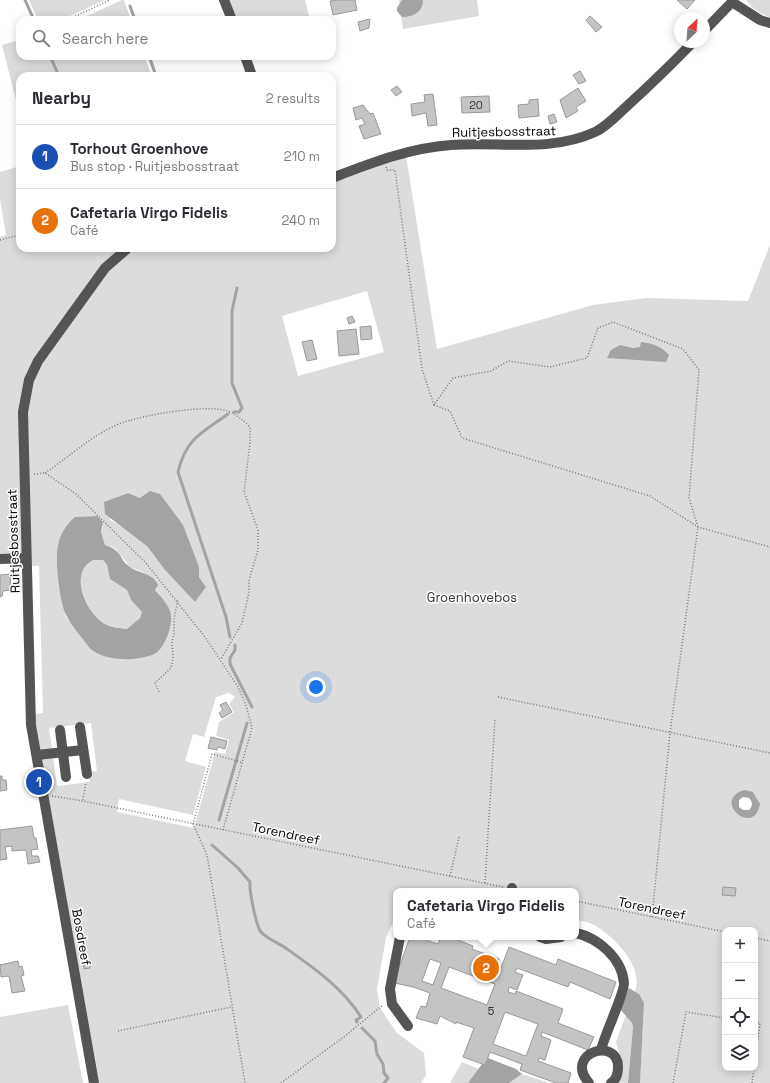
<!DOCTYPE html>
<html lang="en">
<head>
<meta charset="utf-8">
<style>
	:root { --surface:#fff; --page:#f2f2f3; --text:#2b2b33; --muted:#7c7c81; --line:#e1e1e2; --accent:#0b8043 }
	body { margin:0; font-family:"Space Grotesk",sans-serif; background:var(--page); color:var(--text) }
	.controls { position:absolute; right:12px; bottom:12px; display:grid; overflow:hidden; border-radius:8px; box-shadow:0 2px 10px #0003 }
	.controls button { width:36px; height:36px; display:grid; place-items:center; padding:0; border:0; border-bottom:1px solid var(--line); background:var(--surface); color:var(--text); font:20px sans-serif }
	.compass { position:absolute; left:674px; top:12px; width:36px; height:36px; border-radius:50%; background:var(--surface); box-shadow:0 2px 10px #0003; rotate:26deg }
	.you { position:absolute; left:316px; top:687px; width:14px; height:14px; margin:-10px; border:3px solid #fff; border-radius:50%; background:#1a73e8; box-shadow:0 0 0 6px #1a73e833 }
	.badge { display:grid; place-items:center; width:26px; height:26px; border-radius:50%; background:var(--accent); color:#fff; font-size:13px; font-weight:700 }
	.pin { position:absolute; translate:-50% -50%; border:2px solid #fff; box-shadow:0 1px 4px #0006 }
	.popup { position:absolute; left:393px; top:888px; width:186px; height:52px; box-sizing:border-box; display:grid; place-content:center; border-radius:8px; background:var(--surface); filter:drop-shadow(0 1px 3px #0005); font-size:13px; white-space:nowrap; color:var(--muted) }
	.popup b { font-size:15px; color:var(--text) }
	.popup::after { content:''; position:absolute; left:50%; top:100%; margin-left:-8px; border:8px solid transparent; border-top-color:var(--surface) }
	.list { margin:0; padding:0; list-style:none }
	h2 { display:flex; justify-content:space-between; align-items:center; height:52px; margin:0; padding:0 16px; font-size:17px }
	h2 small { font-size:13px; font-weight:400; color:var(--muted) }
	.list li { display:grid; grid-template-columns:26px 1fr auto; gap:12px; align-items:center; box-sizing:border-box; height:64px; padding:0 16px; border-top:1px solid var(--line) }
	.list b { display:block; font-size:15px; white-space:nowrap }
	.list p { margin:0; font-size:13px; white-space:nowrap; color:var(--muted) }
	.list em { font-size:13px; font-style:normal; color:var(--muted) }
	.icon { flex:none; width:22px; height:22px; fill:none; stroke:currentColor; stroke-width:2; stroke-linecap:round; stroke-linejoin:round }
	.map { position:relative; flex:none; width:770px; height:1083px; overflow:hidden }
	.search { position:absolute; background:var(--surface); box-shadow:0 2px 10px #0003; left:16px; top:16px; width:320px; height:44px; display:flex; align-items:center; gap:10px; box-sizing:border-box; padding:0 14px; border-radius:12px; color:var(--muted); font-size:15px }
	.panel { position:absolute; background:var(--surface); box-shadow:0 2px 10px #0003; left:16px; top:72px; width:320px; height:180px; border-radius:12px }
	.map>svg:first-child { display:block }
	.green { fill:#dcdcdc; fill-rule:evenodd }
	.water { fill:#a3a3a3; fill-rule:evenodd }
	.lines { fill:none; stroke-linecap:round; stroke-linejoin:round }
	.stream { stroke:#a3a3a3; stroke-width:3 }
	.building { fill:#c4c4c4; stroke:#999; fill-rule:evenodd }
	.path { stroke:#777; stroke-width:1.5; stroke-dasharray:1 2; stroke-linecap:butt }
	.minor { stroke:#555; stroke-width:10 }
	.labels { text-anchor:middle; stroke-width:3; stroke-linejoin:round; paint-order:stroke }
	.number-label { font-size:11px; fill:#313131 }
	.street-label { font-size:13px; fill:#000; stroke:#fff }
	.park-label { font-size:13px; fill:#333; stroke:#fff }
</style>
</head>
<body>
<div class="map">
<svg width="770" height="1083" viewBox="0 0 770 1083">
	<rect width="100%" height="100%" fill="#fff"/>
	<g class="green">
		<path d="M29,0h76l-44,20h-23z"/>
		<path d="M122,0h2l7,20h-53z"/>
		<path d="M227,0h78l5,20h-76z"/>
		<path d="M399,0h78l2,16 -76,13z"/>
		<path d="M746,0h24v17c-9,-2 -18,-9 -24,-17z"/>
		<path d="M20,40v16h124l8,20h-132v40l-18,-71z"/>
		<path d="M406,156l31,193 156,-44 53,-7 102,3 22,-56v838h-130l4,-80 -9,-12c9,-24 -21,-55 -41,-66 -5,-3 -12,-4 -18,-5v-29h-180v24l-10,23 -9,51 3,19 17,25 27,20 2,22 -5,8h-323l-62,-359 -1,-10 8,-1 -4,-147h-8l-1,-12 -30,2v-319l6,-2 -6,-36v-27l20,-6v82h312v-70zM367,291l17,61 -86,24 -16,-60zM128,493l12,5 59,69v10l7,10 -11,15 -30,-32 -18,-24 -19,-16 -18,-10 7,-23zM97,516l6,11 -2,5 4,13 10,3 15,19 13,5 23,32 -72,48 -29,-36 10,-99zM229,693l6,4 -6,7 5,8 -15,10 -3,14 13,4 -4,14 -10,-2 -21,76 -77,-16 2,-13 74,16 13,-48 -21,-6 8,-27 11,3 12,-40zM91,723l6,48 -8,1 1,10 -33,4 -8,-58zM753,792c9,12 8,24 -8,26l-13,-16zM725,930h30v138h-30z"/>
		<path d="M93,559l10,1 4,5 3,14 17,11 4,10 11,12 -2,6 -13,11c-8,-1 -15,-1 -22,-5 -19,-11 -37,-51 -12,-65z"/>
		<path d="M68,1005l15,78h-83v-66z"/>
		<path d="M626,1015l6,8 1,4 -5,56h-10c10,-17 2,-24 -2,-41z"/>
		<path d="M462,1062l17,7 -11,14h-18z"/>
		<path d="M522,1074l27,9h-40z"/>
	</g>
	<g class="water">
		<path d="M402,0h21c0,12 -10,17 -21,17l-5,-6v-3z"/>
		<path d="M641,342c13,2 20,4 28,13l-3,7 -59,-4 4,-8 9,-5 13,3 7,-1z"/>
		<path d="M150,491l10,3 23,31 16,42v10l7,10 -11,15 -30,-32 -18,-24 -42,-32 -1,-12 24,-9 12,5z"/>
		<path d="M97,516l6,6 -2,10 4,13c20,7 12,13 25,22 10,7 23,6 28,18l-3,5c6,7 16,17 16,26 1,12 -7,35 -19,39 -17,6 -42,6 -57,-3 -5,-2 -9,-9 -12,-13 -20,-24 -21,-30 -25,-61 -2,-26 -3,-43 17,-61zM93,560h10l4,5 3,14 17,11 4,10 11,12 -2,6 -13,11c-8,-1 -15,-1 -22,-5 -19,-11 -37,-51 -12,-64z"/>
		<path d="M745,790l8,2 7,12c-6,35 -50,-5 -15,-14zM743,797l6,1c4,4 4,8 0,12h-6l-4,-3v-7z"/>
		<path d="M629,988l10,6 5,9 -4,80h-12l5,-56 -1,-4 -12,-14z"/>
		<path d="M488,1058l28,11 6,5 -13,9h-41l14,-19 3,1z"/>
	</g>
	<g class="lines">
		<g class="stream">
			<path d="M25,0l9,20"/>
			<path d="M130,6l5,14"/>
			<path d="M50,56l9,20"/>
			<path d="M149,56l7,20"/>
			<path d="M234,412h5l3,-4 -10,-25v-72l5,-23"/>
			<path d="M228,414c-26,19 -42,24 -50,58l48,145 4,20"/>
			<path d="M235,645v5l-5,8v6l22,43"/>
			<path d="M219,820l28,-97"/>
			<path d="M212,845l26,23 12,14c-1,8 6,44 11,50 6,7 18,11 26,17 27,19 56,39 74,68l-5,3 1,2"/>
			<path d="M362,1028l13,13 2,13 6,10 1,9 4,5 -4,5"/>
		</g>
	</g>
	<g class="building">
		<path d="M337,0h18l2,10 -24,5 -3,-14z"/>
		<path d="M677,0h18l-8,9z"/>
		<path d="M590,16l12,11 -6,5 -10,-12z"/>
		<path d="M370,19l-1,9 -9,3 -2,-9z"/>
		<path d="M580,71l6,10 -7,3 -6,-9z"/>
		<path d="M397,86l5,6 -6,4 -5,-6z"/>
		<path d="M578,88l8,13 -10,6 2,4 -12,7 -6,-18z"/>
		<path d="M433,94l4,31 -9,1 -2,-13 -14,3 -1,-12 14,-2 -1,-7z"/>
		<path d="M489,96l1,16 -28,1 -1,-16z"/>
		<path d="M538,99l1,17 -20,2 -1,-13 11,-1v-4z"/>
		<path d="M363,105l7,9 3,-1 8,21 -17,5 -5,-13 6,-2 -3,-6 -6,2 -3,-12z"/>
		<path d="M554,114l3,8 -7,2 -2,-8z"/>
		<path d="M352,316l3,6 -6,2 -2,-6z"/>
		<path d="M371,326l1,13 -11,1 -1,-13z"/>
		<path d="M356,329l3,25 -20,2 -2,-25z"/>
		<path d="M312,340l5,19 -10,2 -5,-19z"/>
		<path d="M10,574l1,16 -8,1 -1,5 -2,1v-22z"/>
		<path d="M226,702l6,10 -10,6 -3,-5 4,-3 -3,-5z"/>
		<path d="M211,737l16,4 -2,8 -7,-2 -1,3 -9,-2z"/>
		<path d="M0,776h2v4h4l1,10 -7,1z"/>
		<path d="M32,826l2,12h2l2,11 -7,1 1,6h6l2,6 -12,2 -2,-14 -14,1v-5l-7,1 2,12 -7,1v-30z"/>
		<path d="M723,887l13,1 -1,8 -13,-1z"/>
		<path d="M410,937h18v4l10,3 3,-7h9l23,9 -1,3 27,10 -2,7 4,2 8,-21 47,18 2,-6 58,23 -6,17 -40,-17 -2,5 -51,-19 -2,4 8,3 -6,15 -8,-3 -1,5 7,2 1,-3 47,18 -5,14 36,14 -6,13 -46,-18 -1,4 10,4 -6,20 -6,-2 -1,3 33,12 -3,10h-12l-36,-13 2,-6 -32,-12 -5,13 -22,-8 11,-29 -18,-6v2l-16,-8 -3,8 -21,-6 5,-12 5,1 4,-14 -17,-6 -18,-4 2,-10zM430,959l11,4 -8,22 -11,-4zM449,967l46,17 -8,21 -46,-17zM505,1012l33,12 -12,32 -33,-12z"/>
		<path d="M89,960l1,8 -6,1 -1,-8z"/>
		<path d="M18,961l1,6 3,-1 2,9 -3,1 4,15 -13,2 -3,-17 -8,1 -1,-12z"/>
	</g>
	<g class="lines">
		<g class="path">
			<path d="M67,20l43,-20"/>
			<path d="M386,167l1,3h8l27,199 12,36 19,-27 38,-7 17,-10 42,6 37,-9 11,-30 15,-6 70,27 16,21 -10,128 9,29 -28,206 -18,184"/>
			<path d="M0,240l20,-5"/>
			<path d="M434,405l16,6 12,27 188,58 48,31 72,20"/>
			<path d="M45,473c24,-16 47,-38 74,-49 22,-9 87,-20 109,-13 9,4 15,9 22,16v16l-6,49 14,38v20l-9,30v12l-7,31 -21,36"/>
			<path d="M34,474l11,-1 31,21 70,69 59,74 33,50 8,18 6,23 -29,102"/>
			<path d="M159,692l-4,-9 16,-15 2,-9 -1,-17 2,-8v-15l4,-19"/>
			<path d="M498,697l272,56"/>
			<path d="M241,762l-29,-8 -19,70 14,31 38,228"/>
			<path d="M52,796l31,5 420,86"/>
			<path d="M83,800l3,-18"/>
			<path d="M450,876l9,-39"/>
			<path d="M485,883l10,-164"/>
			<path d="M576,901l149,31"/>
			<path d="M755,938l15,3"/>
			<path d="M755,1022l5,1 -5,38"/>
			<path d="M118,1031l113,-24"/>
			<path d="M281,1083l64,-47 38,-31"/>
			<path d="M673,1083l13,-71 39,6"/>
			<path d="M752,1083l2,-15"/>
		</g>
		<g class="minor">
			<path d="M224,0l8,20"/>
			<path d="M704,31l28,-29 28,18 10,3"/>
			<path d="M245,56l7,20"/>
			<path d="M332,178c39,-15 77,-30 119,-33 49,-4 98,8 144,-13 11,-5 21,-16 31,-25 23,-21 45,-42 67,-65"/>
			<path d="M0,559l26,-1"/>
			<path d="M80,727l7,47"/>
			<path d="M60,730l6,47"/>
			<path d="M37,755l46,-5"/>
			<path d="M512,891v-3"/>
			<path d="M576,933c22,5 46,25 48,50 1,9 -20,53 -23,67"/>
			<path d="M400,937l-10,52 2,15 16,22"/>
			<path d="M540,937l6,2 15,-2"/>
			<path d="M94,1083l-63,-358 -8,-313 6,-32 9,-19 67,-93 23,-20"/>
			<path d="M589,1083c-26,-30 29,-47 29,-16 0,6 -2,13 -7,16"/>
		</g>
	</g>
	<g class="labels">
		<g class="number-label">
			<text x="476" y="109">20</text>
			<text x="491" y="1015">5</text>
		</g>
		<g class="street-label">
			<text transform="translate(504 131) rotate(-1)" y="5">Ruitjesbosstraat</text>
			<text transform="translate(13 541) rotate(-92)" y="5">Ruitjesbosstraat</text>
			<text transform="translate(286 833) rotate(12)" y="5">Torendreef</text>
			<text transform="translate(652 908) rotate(12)" y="5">Torendreef</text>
			<text transform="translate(82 937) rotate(80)" y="5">Bosdreef</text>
		</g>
		<g class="park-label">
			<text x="472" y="602">Groenhovebos</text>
		</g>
	</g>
</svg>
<div class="controls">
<button>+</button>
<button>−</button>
<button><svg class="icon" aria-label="locate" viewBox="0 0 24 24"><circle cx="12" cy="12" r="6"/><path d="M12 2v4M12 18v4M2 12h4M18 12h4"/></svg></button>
<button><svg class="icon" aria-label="layers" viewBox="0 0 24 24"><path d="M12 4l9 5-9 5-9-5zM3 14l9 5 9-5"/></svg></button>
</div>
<svg class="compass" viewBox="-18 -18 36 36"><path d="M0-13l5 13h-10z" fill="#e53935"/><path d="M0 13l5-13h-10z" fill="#7c7c81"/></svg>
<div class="you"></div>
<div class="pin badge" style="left:39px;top:782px;background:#1a4fb4">1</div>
<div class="pin badge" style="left:486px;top:968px;background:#e8710a">2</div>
<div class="popup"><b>Cafetaria Virgo Fidelis</b>Café</div>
<div class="search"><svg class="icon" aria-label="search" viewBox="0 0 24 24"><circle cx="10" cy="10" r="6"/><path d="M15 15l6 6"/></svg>Search here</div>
<section class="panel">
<h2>Nearby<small>2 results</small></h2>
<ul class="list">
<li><span class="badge" style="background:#1a4fb4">1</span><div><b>Torhout Groenhove</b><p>Bus stop · Ruitjesbosstraat</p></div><em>210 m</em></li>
<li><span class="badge" style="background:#e8710a">2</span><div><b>Cafetaria Virgo Fidelis</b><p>Café</p></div><em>240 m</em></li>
</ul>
</section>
</div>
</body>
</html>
